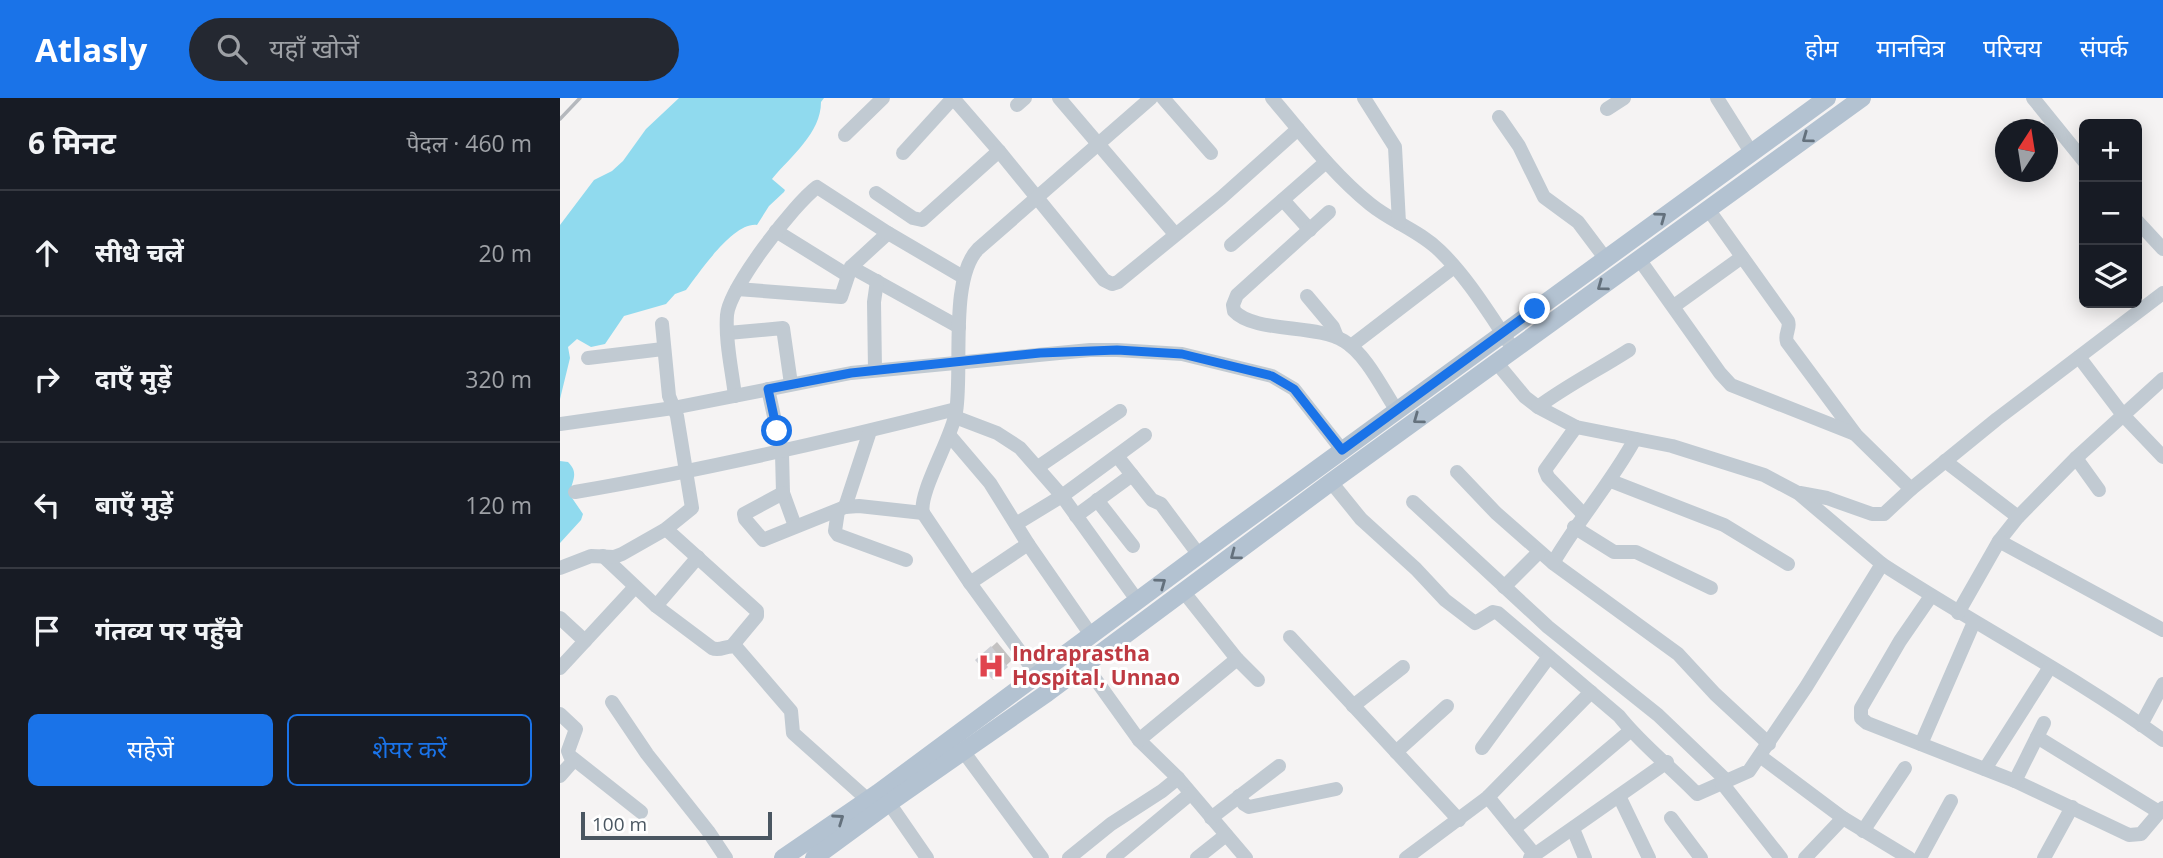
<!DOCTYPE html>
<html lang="hi">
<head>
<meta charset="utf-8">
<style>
	:root { --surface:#171b24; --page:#242831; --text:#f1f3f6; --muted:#9ea1a6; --line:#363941; --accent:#1a73e8 }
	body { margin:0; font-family:"Open Sans","Noto Sans Devanagari",sans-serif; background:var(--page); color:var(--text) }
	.controls { position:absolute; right:21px; top:21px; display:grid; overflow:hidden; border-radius:10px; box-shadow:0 4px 18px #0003 }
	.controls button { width:63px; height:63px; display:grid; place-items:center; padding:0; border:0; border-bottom:2px solid var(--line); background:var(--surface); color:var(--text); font:35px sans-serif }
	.compass { position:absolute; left:1435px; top:21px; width:63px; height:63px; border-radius:50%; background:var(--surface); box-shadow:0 4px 18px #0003; rotate:12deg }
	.scale { position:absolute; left:21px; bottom:18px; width:191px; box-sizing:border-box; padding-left:7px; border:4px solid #4a5661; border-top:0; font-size:19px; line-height:24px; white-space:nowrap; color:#4a5661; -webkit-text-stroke:5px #fff; paint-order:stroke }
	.stop { position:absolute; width:21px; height:21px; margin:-16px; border:5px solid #1a73e8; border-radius:50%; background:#fff }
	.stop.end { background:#1a73e8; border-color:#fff; box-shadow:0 2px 7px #0008 }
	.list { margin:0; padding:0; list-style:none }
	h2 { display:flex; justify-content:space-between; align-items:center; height:91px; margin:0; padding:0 28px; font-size:30px }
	h2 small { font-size:23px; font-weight:400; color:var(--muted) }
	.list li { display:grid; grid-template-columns:46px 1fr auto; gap:21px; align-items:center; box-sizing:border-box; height:126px; padding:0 28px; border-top:2px solid var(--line) }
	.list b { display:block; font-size:26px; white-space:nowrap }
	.list em { font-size:23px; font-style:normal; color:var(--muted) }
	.actions { display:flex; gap:14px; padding:21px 28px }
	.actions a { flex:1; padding:16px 0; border:2px solid var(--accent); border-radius:10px; text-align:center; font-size:24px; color:var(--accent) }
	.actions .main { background:var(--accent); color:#fff }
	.icon { flex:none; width:38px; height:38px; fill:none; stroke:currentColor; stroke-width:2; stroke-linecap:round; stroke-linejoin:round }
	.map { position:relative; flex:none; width:1603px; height:760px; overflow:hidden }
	header { display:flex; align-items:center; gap:42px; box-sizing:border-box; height:98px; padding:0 35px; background:var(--accent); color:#fff }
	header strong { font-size:33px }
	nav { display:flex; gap:38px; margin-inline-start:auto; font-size:24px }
	.search { width:490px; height:63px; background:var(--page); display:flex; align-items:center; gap:18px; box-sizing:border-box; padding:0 24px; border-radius:38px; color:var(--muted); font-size:26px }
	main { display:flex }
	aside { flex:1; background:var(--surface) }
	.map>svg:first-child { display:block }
	.water { fill:#90daee }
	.shadow { fill:#0003 }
	.building { fill:#cdcfd5 }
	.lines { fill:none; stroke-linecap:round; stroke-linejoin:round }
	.minor { stroke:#c1cad2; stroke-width:14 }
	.major { stroke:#b3c2d1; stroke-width:18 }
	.rail { stroke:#b5b8bd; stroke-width:3.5 }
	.oneway { stroke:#64717d }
	.route { stroke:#1a73e8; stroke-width:9 }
	.labels { text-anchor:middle; stroke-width:6; stroke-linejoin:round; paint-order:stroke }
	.health-label { font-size:21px; font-weight:bold; fill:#be3a42; stroke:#fff; text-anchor:start }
</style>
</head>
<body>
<header>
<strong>Atlasly</strong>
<div class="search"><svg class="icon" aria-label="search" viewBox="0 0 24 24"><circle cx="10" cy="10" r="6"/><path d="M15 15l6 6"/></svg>यहाँ खोजें</div>
<nav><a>होम</a><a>मानचित्र</a><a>परिचय</a><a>संपर्क</a></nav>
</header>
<main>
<aside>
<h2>6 मिनट<small>पैदल · 460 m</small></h2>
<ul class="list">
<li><svg class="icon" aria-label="ahead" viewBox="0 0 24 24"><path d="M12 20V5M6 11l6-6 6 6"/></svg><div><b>सीधे चलें</b></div><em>20 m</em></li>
<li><svg class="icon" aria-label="right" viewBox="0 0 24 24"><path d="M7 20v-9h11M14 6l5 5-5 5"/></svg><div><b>दाएँ मुड़ें</b></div><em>320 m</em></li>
<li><svg class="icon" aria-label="left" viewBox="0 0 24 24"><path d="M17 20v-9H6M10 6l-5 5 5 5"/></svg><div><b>बाएँ मुड़ें</b></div><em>120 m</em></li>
<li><svg class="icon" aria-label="arrive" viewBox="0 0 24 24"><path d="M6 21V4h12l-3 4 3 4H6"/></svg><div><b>गंतव्य पर पहुँचे</b></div></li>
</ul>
<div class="actions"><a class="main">सहेजें</a><a>शेयर करें</a></div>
</aside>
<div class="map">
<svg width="1603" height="760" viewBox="0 0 1603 760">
	<rect width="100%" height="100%" fill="#f5f3f3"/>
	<g class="water">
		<path d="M119,0h145l-3,4c0,31 -30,54 -49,77l13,11 -1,2 -15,14 -12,19c-24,-3 -57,47 -71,65l-11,4 -9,10 -42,12 -19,28 -14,3 -14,-8 -9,8 2,11 -10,41v-174l34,-45 18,-9 11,-10 23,-32z"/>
		<path d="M0,363l8,1c12,12 3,19 2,33l13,19 -2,6 -21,23z"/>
	</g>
	<path class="shadow" d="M437,544l15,18 -19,18 -10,-23z"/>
	<path class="building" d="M431,548l17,21 -15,13 -18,-20z"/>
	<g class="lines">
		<g class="minor">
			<path d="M393,0l46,53 105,129 8,4 6,-2 103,-84 77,-69"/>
			<path d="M499,0l116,136"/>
			<path d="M603,0l48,55"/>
			<path d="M712,0c31,36 60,75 98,106 22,18 50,27 70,47 29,28 51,66 74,99"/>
			<path d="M804,0l31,49 4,76"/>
			<path d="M1157,0l34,54"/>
			<path d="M1473,0l51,63"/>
			<path d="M457,7l8,-7"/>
			<path d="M1047,11l17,-11"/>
			<path d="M939,19l20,29 25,51 34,25 27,36"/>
			<path d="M285,37l38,-37"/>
			<path d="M343,55l50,-55"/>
			<path d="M316,95l37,25 9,2 77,-69"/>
			<path d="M723,102l27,30"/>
			<path d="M1148,111l80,112c3,7 -4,13 -1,21l69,93 55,54"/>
			<path d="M769,114l-92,83 -4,10 1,6c20,22 83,13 110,30 22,13 39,49 53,70"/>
			<path d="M1577,123l26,28"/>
			<path d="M216,133l71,44"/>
			<path d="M671,147l95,-83"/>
			<path d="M1079,161l81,114 11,12 124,49"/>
			<path d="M291,169l108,60"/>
			<path d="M177,191l104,8 10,-30 37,-34"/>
			<path d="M747,198l26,31 4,10"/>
			<path d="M1114,208l68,-49"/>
			<path d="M168,235l55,-5 8,56"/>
			<path d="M791,248l103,-79"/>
			<path d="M1519,259l44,58 40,42"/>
			<path d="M28,260l75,-9"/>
			<path d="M936,264l29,35 13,10 38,20 96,19 92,29 34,18 84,71"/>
			<path d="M315,272l-1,-68 3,-21"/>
			<path d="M208,291l14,64 1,40 12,33"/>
			<path d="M175,298c-3,-26 -10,-55 -8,-81 2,-27 67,-111 90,-128l71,46 75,44"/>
			<path d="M978,309c28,-21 60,-37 91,-57"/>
			<path d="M395,319l42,16 23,15 42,48 75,104"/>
			<path d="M0,326l113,-16 178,-35 239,-23h27l65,4 90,22 22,13 48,61"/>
			<path d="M1016,329l-31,43 3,7 36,38"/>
			<path d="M390,338l40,47 38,61 63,91"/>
			<path d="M557,358l35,44 9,4 38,51"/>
			<path d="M1516,360l23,32"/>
			<path d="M1385,363l73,56"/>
			<path d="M478,369l82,-56"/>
			<path d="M897,374l39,41 57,50 125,91 37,40 54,50"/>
			<path d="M1051,383l113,44 64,39"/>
			<path d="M771,384l30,37 55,50 29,31 30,23 18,-11 5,1 121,103c22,28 53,52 78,78l52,-23 57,-84 76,-123c92,60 191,111 281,176"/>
			<path d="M15,394c129,-22 255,-51 381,-83"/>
			<path d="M223,395l-39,21 1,5 18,21 82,-33 14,-1 64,7"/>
			<path d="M1240,395l27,5 45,16h12l27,-25 86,-70 166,-126"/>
			<path d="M537,402l36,46"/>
			<path d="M853,404l135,125 110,88 69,66"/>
			<path d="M285,409l25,-76"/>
			<path d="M278,413l-3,20 3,4 68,25"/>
			<path d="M516,418l56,-41"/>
			<path d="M456,426l46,-28 83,-61"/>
			<path d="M1014,429l40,25h22l75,36"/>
			<path d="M106,431l91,82v5l-25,30"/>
			<path d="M1439,443l19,-24 58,-59 87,-79"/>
			<path d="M43,458l53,50 56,42c9,4 15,-4 24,-1l55,64 2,22 75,67"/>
			<path d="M993,465c25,-43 58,-80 82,-124"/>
			<path d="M0,470l31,-12 23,1 8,-3 44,-25 26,-21 -15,-92 -8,-20 -7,-72"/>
			<path d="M410,485l58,-39"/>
			<path d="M944,489l35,-35"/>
			<path d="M623,493l54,68 21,21"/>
			<path d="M1371,498l-31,45 -39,67v10l6,5 148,58 114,54 12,-1 22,-26"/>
			<path d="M96,508l42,-49"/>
			<path d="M1398,515l41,-72 164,89"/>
			<path d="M0,520l25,23"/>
			<path d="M730,539l169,183"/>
			<path d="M513,550l66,92 39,38 68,80"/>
			<path d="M0,570l74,-80"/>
			<path d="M477,577l-67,-92 -47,-70c-5,-20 29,-75 33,-101 7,-43 -7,-133 22,-163l173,-151"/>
			<path d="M52,604l35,52 61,77 18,27"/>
			<path d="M793,608l50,-39"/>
			<path d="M0,616l16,15 -8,22 2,5 71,56"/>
			<path d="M1581,627l22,-41"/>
			<path d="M1477,639l122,75"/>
			<path d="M579,642l98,-81"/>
			<path d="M1361,646l53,-122"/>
			<path d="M922,650l66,-90"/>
			<path d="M403,653l79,107"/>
			<path d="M836,654l51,-46"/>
			<path d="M1200,658l83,62 66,40"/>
			<path d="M1425,671l65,-102"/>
			<path d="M0,678l14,-16"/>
			<path d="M1455,683l29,-58"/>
			<path d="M1162,685l59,75"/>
			<path d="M679,698l5,8 5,3 87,-18"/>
			<path d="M1059,698l30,62"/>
			<path d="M928,699l46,57"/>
			<path d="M329,705l38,55"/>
			<path d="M651,720l68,-52"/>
			<path d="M1111,720l30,40"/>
			<path d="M954,731l116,-98"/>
			<path d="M1013,731l12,29"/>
			<path d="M1303,733l42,-63"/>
			<path d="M509,760l42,-34 51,-33 16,-13"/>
			<path d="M553,760l77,-64"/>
			<path d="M637,760l29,-23"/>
			<path d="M846,760l82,-61 103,-105"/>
			<path d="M970,760l137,-96"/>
			<path d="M1245,760l38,-40"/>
			<path d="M1360,760l31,-57"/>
			<path d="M1484,760l28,-51"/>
		</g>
		<g class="major">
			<path d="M223,760l95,-65 348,-258 601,-437"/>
			<path d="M254,760l75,-55 158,-110 284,-211 531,-384"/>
		</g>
		<path class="rail" d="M0,21l20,-21"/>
	</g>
	<defs><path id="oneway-chevron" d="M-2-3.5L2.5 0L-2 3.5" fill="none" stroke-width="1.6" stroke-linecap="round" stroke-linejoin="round" transform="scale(1.75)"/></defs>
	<g class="oneway">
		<use href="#oneway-chevron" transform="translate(1247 40) rotate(144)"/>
		<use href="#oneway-chevron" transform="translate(1101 119) rotate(-36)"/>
		<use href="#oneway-chevron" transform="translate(1042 188) rotate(144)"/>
		<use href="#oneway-chevron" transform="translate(858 321) rotate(144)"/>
		<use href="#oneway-chevron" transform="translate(675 457) rotate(143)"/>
		<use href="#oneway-chevron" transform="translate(601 485) rotate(-36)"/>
		<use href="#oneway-chevron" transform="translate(279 721) rotate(-35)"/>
	</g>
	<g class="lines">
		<path class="route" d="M217,333l-9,-42 83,-16 189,-20 77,-3 65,4 90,22 22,13 48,61 193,-141"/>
	</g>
	<defs>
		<g id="hospital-bare" transform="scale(2.1)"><path d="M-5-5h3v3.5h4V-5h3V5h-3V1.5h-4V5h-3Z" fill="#e0444e" stroke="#fff" stroke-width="2.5" paint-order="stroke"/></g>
	</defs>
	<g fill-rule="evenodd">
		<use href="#hospital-bare" x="431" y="568"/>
	</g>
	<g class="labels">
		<g class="health-label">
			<text x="452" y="563">Indraprastha<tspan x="452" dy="24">Hospital, Unnao</tspan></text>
		</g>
	</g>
</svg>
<div class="controls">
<button>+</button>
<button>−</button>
<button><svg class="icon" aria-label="layers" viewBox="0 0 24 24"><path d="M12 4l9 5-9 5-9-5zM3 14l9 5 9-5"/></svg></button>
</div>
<svg class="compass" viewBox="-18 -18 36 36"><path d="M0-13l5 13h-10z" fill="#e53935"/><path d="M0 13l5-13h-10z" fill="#9ea1a6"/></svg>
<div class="scale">100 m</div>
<div class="stop" style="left:217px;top:333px"></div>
<div class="stop end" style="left:975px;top:211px"></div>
</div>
</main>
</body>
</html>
